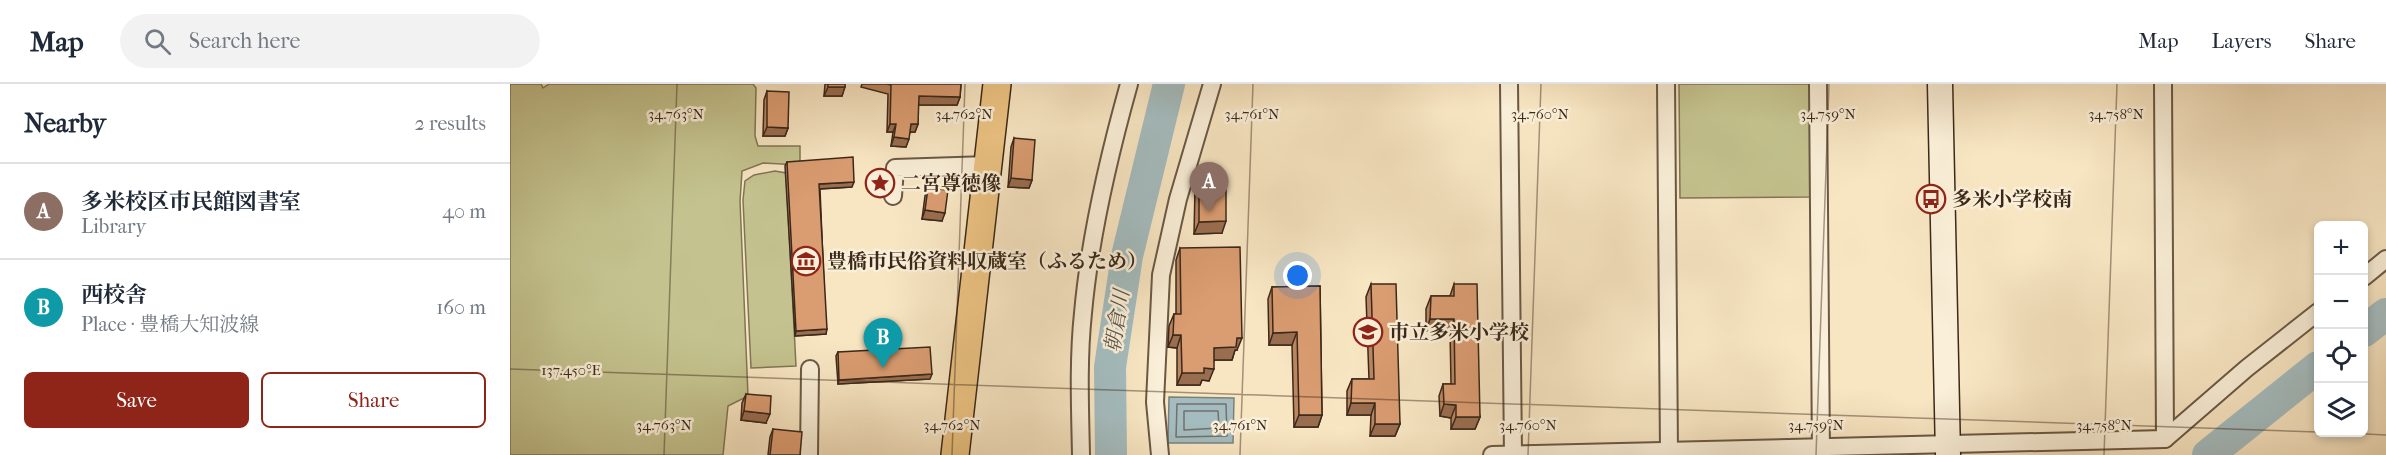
<!DOCTYPE html>
<html lang="en">
<head>
<meta charset="utf-8">
<style>
	:root { --surface:#fff; --page:#f2f2f3; --text:#1f2937; --muted:#747a83; --line:#e0e1e3; --accent:#8f2418 }
	body { margin:0; font-family:"IM FELL French Canon","Noto Serif JP",serif; background:var(--page); color:var(--text) }
	.controls { position:absolute; right:18px; bottom:18px; display:grid; overflow:hidden; border-radius:9px; box-shadow:0 3px 9px #0003 }
	.controls button { width:54px; height:54px; display:grid; place-items:center; padding:0; border:0; border-bottom:2px solid var(--line); background:var(--surface); color:var(--text); font:30px sans-serif }
	.you { position:absolute; left:788px; top:192px; width:21px; height:21px; margin:-15px; border:4px solid #fff; border-radius:50%; background:#1a73e8; box-shadow:0 0 0 9px #1a73e833 }
	.badge { display:grid; place-items:center; width:39px; height:39px; border-radius:50%; background:var(--accent); color:#fff; font-size:20px; font-weight:700 }
	.pin { position:absolute; translate:-50% -50px; filter:drop-shadow(0 2px 3px #0008) }
	.pin::after { content:''; position:absolute; top:32px; width:21px; height:18px; background:inherit; clip-path:polygon(0 0,100% 0,50% 100%) }
	.list { margin:0; padding:0; list-style:none }
	h2 { display:flex; justify-content:space-between; align-items:center; height:78px; margin:0; padding:0 24px; font-size:26px }
	h2 small { font-size:20px; font-weight:400; color:var(--muted) }
	.list li { display:grid; grid-template-columns:39px 1fr auto; gap:18px; align-items:center; box-sizing:border-box; height:96px; padding:0 24px; border-top:2px solid var(--line) }
	.list b { display:block; font-size:22px; white-space:nowrap }
	.list p { margin:0; font-size:20px; white-space:nowrap; color:var(--muted) }
	.list em { font-size:20px; font-style:normal; color:var(--muted) }
	.actions { display:flex; gap:12px; padding:18px 24px }
	.actions a { flex:1; padding:14px 0; border:2px solid var(--accent); border-radius:9px; text-align:center; font-size:21px; color:var(--accent) }
	.actions .main { background:var(--accent); color:#fff }
	.icon { flex:none; width:33px; height:33px; fill:none; stroke:currentColor; stroke-width:2; stroke-linecap:round; stroke-linejoin:round }
	.map { position:relative; flex:none; width:1876px; height:371px; overflow:hidden }
	header { display:flex; align-items:center; gap:36px; box-sizing:border-box; height:84px; padding:0 30px; background:var(--surface); border-bottom:2px solid var(--line) }
	header strong { font-size:28px }
	nav { display:flex; gap:33px; margin-inline-start:auto; font-size:21px }
	.search { width:420px; height:54px; background:var(--page); display:flex; align-items:center; gap:15px; box-sizing:border-box; padding:0 21px; border-radius:33px; color:var(--muted); font-size:22px }
	main { display:flex }
	aside { flex:1; background:var(--surface) }
	.map>svg:first-child { display:block }
	.green { fill:#c4c38f; stroke:#807654; stroke-width:1.5 }
	.water { fill:#a4bcbf; stroke:#7a817d; stroke-width:1.5 }
	.lines { fill:none; stroke-linecap:round; stroke-linejoin:round }
	.shore { stroke:#70726c; stroke-width:1.5 }
	.river { stroke:#a4bcbf; stroke-width:32 }
	.street-casing { stroke:#6a5844; stroke-width:20 }
	.secondary-casing { stroke:#3b281a; stroke-width:27 }
	.primary-casing { stroke:#3b281a; stroke-width:30 }
	.street { stroke:#faefd8; stroke-width:16 }
	.secondary { stroke:#faefd8; stroke-width:24 }
	.primary { stroke:#ecc382; stroke-width:27 }
	.wall { fill:#bb8661; stroke:#3b281a; stroke-width:1.5 }
	.shaded-wall { fill:#996d4f; stroke:#3b281a; stroke-width:1.5 }
	.building { fill:#da9c71; stroke:#3b281a; stroke-width:1.5 }
	.ticks { fill:none; stroke:#3b281a; stroke-width:1.5; stroke-opacity:0.45 }
	.labels { text-anchor:middle; stroke-width:5; stroke-linejoin:round; paint-order:stroke }
	.poi-label { font-size:20px; font-weight:bold; fill:#3b281a; stroke:#faefd8; text-anchor:start }
	.water-label { font-size:21px; font-style:italic; fill:#5a544c; stroke:#faefd8 }
	.ticks-label { font-size:15px; text-anchor:middle; fill:#3b281a; stroke:#faefd8; stroke-width:5; stroke-linejoin:round; paint-order:stroke }
</style>
</head>
<body>
<header>
<strong>Map</strong>
<div class="search"><svg class="icon" aria-label="search" viewBox="0 0 24 24"><circle cx="10" cy="10" r="6"/><path d="M15 15l6 6"/></svg>Search here</div>
<nav><a>Map</a><a>Layers</a><a>Share</a></nav>
</header>
<main>
<aside>
<h2>Nearby<small>2 results</small></h2>
<ul class="list">
<li><span class="badge" style="background:#8d6e63">A</span><div><b>多米校区市民館図書室</b><p>Library</p></div><em>40 m</em></li>
<li><span class="badge" style="background:#0f9aa8">B</span><div><b>西校舎</b><p>Place · 豊橋大知波線</p></div><em>160 m</em></li>
</ul>
<div class="actions"><a class="main">Save</a><a>Share</a></div>
</aside>
<div class="map">
<svg width="1876" height="371" viewBox="0 0 1876 371">
	<rect width="100%" height="100%" fill="#f8e6c3"/>
	<filter id="stains"><feTurbulence type="fractalNoise" baseFrequency=".00333" numOctaves="4"/><feColorMatrix values="0 0 0 0 .2 0 0 0 0 .09 0 0 0 0 .02 0 0 0 .5 -.17"/></filter>
	<radialGradient id="worn" r=".72"><stop offset=".6" stop-color="#630" stop-opacity="0"/><stop offset="1" stop-color="#630" stop-opacity=".3"/></radialGradient>
	<g class="green">
		<path d="M0,0h31l2,4 6,-4h204l3,4 -1,48 3,10h42v19l-37,-2 -21,8 -2,30 8,195 -20,10 -5,49h-213z"/>
		<path d="M1169,0h131l1,113 -131,1z"/>
		<path d="M265,87l11,2 10,193 -45,2 -8,-168 2,-19 9,-6z"/>
	</g>
	<path class="water" d="M659,313l65,1 -1,45h-65z"/>
	<g class="lines">
		<g class="shore">
			<path d="M667,320h49l1,32 -51,1z"/>
			<path d="M674,327h34l1,17 -35,2z"/>
		</g>
		<g class="river">
			<path d="M1854,247l22,-17"/>
			<path d="M601,371l-1,-88 17,-111 42,-172"/>
			<path d="M1698,371l110,-88"/>
		</g>
		<g class="street-casing">
			<g id="street">
				<path d="M999,0l4,371"/>
				<path d="M1156,0l3,368"/>
				<path d="M1308,0l3,371"/>
				<path d="M1653,0l2,355"/>
				<path d="M383,112l2,-28 93,-3"/>
				<path d="M1854,193l22,-18"/>
				<path d="M299,371l1,-86"/>
				<path d="M571,371c-1,-47 -3,-95 2,-142 7,-78 25,-154 46,-229"/>
				<path d="M650,371l-5,-53 6,-127 17,-76 34,-115"/>
				<path d="M982,371l673,-16 82,-71 71,-56"/>
			</g>
		</g>
		<g class="secondary-casing">
			<path id="secondary" d="M1430,0l8,371"/>
		</g>
		<g class="primary-casing">
			<path id="primary" d="M445,371l42,-371"/>
		</g>
		<use href="#street" class="street"/>
		<use href="#secondary" class="secondary"/>
		<use href="#primary" class="primary"/>
	</g>
	<g class="wall">
		<path d="M315,0h20l-3,12h-18z"/>
		<path d="M352,0h99l-1,13 -3,8h-39v19l-3,8h-5l-4,15 -15,-1 2,-14h-6l1,-38 -27,-7z"/>
		<path d="M257,7l21,37 -3,8h-22l1,-36z"/>
		<path d="M504,54l18,42 -3,8 -21,-1 3,-40z"/>
		<path d="M277,78l65,25 -32,2 6,145 -31,2 -10,-170z"/>
		<path d="M689,93l23,56 -28,1 1,-45z"/>
		<path d="M418,104l14,33 -20,-2 3,-23z"/>
		<path d="M670,164l57,102h-2l-3,10h-18l-5,21 -7,-1 -2,5h-23v-37l-9,-1 1,-21 5,-12h2v-54z"/>
		<path d="M861,200l29,140 -5,12h-25l1,-21h-24v-24l5,-12h17l-3,-82z"/>
		<path d="M944,200l26,133 -5,12h-24v-11l-11,-2 -1,-20 4,-12h8l-1,-53h-24v-22l5,-13h19z"/>
		<path d="M810,202l2,129 -4,12h-24l-2,-82h-23l-1,-46 4,-12z"/>
		<path d="M328,268l92,27 -92,5 -2,-28z"/>
		<path d="M236,310l20,29 -25,-3 1,-17z"/>
		<path d="M263,345l27,26h-32l2,-18z"/>
	</g>
	<g class="shaded-wall">
		<path d="M318,3h17l-3,9h-18z"/>
		<path d="M409,12l41,1 -3,8h-41z"/>
		<path d="M380,40h6l-3,8h-6z"/>
		<path d="M401,40h7l-3,8h-7z"/>
		<path d="M257,43l21,1 -3,8h-22z"/>
		<path d="M384,53l15,2 -3,8 -15,-1z"/>
		<path d="M501,94l21,2 -3,8 -21,-1z"/>
		<path d="M344,98l-2,5 -34,2 1,-5z"/>
		<path d="M415,126l20,3 -3,8 -20,-2z"/>
		<path d="M716,137l-4,12 -28,1 5,-12z"/>
		<path d="M920,235h24l-4,12h-24z"/>
		<path d="M317,245l-1,5 -31,2 1,-5z"/>
		<path d="M787,248l-5,13h-23l4,-12z"/>
		<path d="M663,251h8l-4,13 -9,-1z"/>
		<path d="M727,254h5l-5,12h-2l-3,10h-22l4,-12z"/>
		<path d="M694,284l10,1 -5,12 -7,-1 -2,5h-23l5,-12z"/>
		<path d="M422,290l-2,5 -92,5 1,-4z"/>
		<path d="M841,319h24l-4,12h-24z"/>
		<path d="M934,320l12,1 -5,13 -11,-2z"/>
		<path d="M234,327l26,3 -4,9 -25,-3z"/>
		<path d="M789,331h23l-4,12h-24z"/>
		<path d="M946,333h24l-5,12h-24z"/>
		<path d="M865,340h25l-5,12h-25z"/>
	</g>
	<g class="building">
		<rect x="318" y="0" width="17" height="3"/>
		<path d="M377,0h74l-1,13 -41,-1 -1,28h-7l-2,15 -15,-2 2,-13h-6l1,-39z"/>
		<path d="M257,7l22,1 -1,36 -21,-1z"/>
		<path d="M504,54l21,2 -3,40 -21,-2z"/>
		<path d="M343,73l1,25 -35,2 8,145 -31,2 -9,-169z"/>
		<path d="M716,92v45l-27,1v-45z"/>
		<path d="M418,104l20,2 -3,23 -20,-3z"/>
		<path d="M730,163l2,91h-5l-1,9 -22,1v21l-10,-1v5h-22l-1,-38h-8l1,-21h7l-1,-66z"/>
		<path d="M861,200h25l4,140h-25v-21h-24l1,-24h22z"/>
		<path d="M944,200h23l3,133h-24v-12l-12,-1 -1,-20h12l-1,-65h-24l1,-23h23z"/>
		<path d="M810,202l2,129h-23l-2,-83 -24,1 -1,-46z"/>
		<path d="M420,263l2,27 -93,6 -1,-28z"/>
		<path d="M236,310l25,2 -1,18 -26,-3z"/>
		<path d="M263,345l29,3 -2,23h-30z"/>
	</g>
	<path class="ticks" d="M0,285l1808,63M1816,348l60,3M154,371l13,-371M442,371l13,-371M730,371l13,-371M1018,371l13,-371M1306,371l13,-371M1594,371l13,-371"/>
	<defs>
		<g id="sight-ring" transform="scale(1.5)"><circle r="9.5" fill="#faefd8" stroke="#8f2418" stroke-width="1.5"/><path d="M0-6L1.8-2.2L6-1.7L2.9 1.2L3.7 5.4L0 3.3L-3.7 5.4L-2.9 1.2L-6-1.7L-1.8-2.2Z" fill="#8f2418"/></g>
		<g id="bus-ring" transform="scale(1.5)"><circle r="9.5" fill="#faefd8" stroke="#8f2418" stroke-width="1.5"/><path d="M-5-6H5V4H4V6H2V4H-2V6H-4V4H-5ZM-3.5-4V0h7V-4ZM-3.5 1.2v1.5H-2V1.2ZM2 1.2v1.5H3.5V1.2Z" fill="#8f2418"/></g>
		<g id="museum-ring" transform="scale(1.5)"><circle r="9.5" fill="#faefd8" stroke="#8f2418" stroke-width="1.5"/><path d="M0-6L6-3V-2H-6V-3ZM-5-1h2V3h-2ZM-1-1h2V3h-2ZM3-1h2V3H3ZM-6 4H6V6H-6Z" fill="#8f2418"/></g>
		<g id="school-ring" transform="scale(1.5)"><circle r="9.5" fill="#faefd8" stroke="#8f2418" stroke-width="1.5"/><path d="M0-5L7-2L0 1L-7-2ZM-4 1L0 2.5L4 1V4Q0 6-4 4Z" fill="#8f2418"/></g>
	</defs>
	<g fill-rule="evenodd">
		<use href="#sight-ring" x="370" y="99"/>
		<use href="#bus-ring" x="1421" y="115"/>
		<use href="#museum-ring" x="296" y="177"/>
		<use href="#school-ring" x="858" y="248"/>
	</g>
	<g class="labels">
		<g class="poi-label">
			<text x="391" y="106">二宮尊徳像</text>
			<text x="1442" y="122">多米小学校南</text>
			<text x="317" y="184">豊橋市民俗資料収蔵室（ふるため）</text>
			<text x="879" y="255">市立多米小学校</text>
		</g>
		<g class="water-label">
			<text transform="translate(607 237) rotate(-81)" y="7">朝倉川</text>
		</g>
	</g>
	<g class="ticks-label">
		<text x="166" y="35">34.763°N</text>
		<text x="454" y="35">34.762°N</text>
		<text x="742" y="35">34.761°N</text>
		<text x="1030" y="35">34.760°N</text>
		<text x="1318" y="35">34.759°N</text>
		<text x="1606" y="35">34.758°N</text>
		<text x="61" y="291">137.450°E</text>
		<text x="154" y="346">34.763°N</text>
		<text x="442" y="346">34.762°N</text>
		<text x="730" y="346">34.761°N</text>
		<text x="1018" y="346">34.760°N</text>
		<text x="1306" y="346">34.759°N</text>
		<text x="1594" y="346">34.758°N</text>
	</g>
	<rect width="100%" height="100%" filter="url(#stains)"/>
	<rect width="100%" height="100%" fill="url(#worn)"/>
</svg>
<div class="controls">
<button>+</button>
<button>−</button>
<button><svg class="icon" aria-label="locate" viewBox="0 0 24 24"><circle cx="12" cy="12" r="6"/><path d="M12 2v4M12 18v4M2 12h4M18 12h4"/></svg></button>
<button><svg class="icon" aria-label="layers" viewBox="0 0 24 24"><path d="M12 4l9 5-9 5-9-5zM3 14l9 5 9-5"/></svg></button>
</div>
<div class="you"></div>
<div class="pin badge" style="left:699px;top:128px;background:#8d6e63">A</div>
<div class="pin badge" style="left:373px;top:284px;background:#0f9aa8">B</div>
</div>
</main>
</body>
</html>
